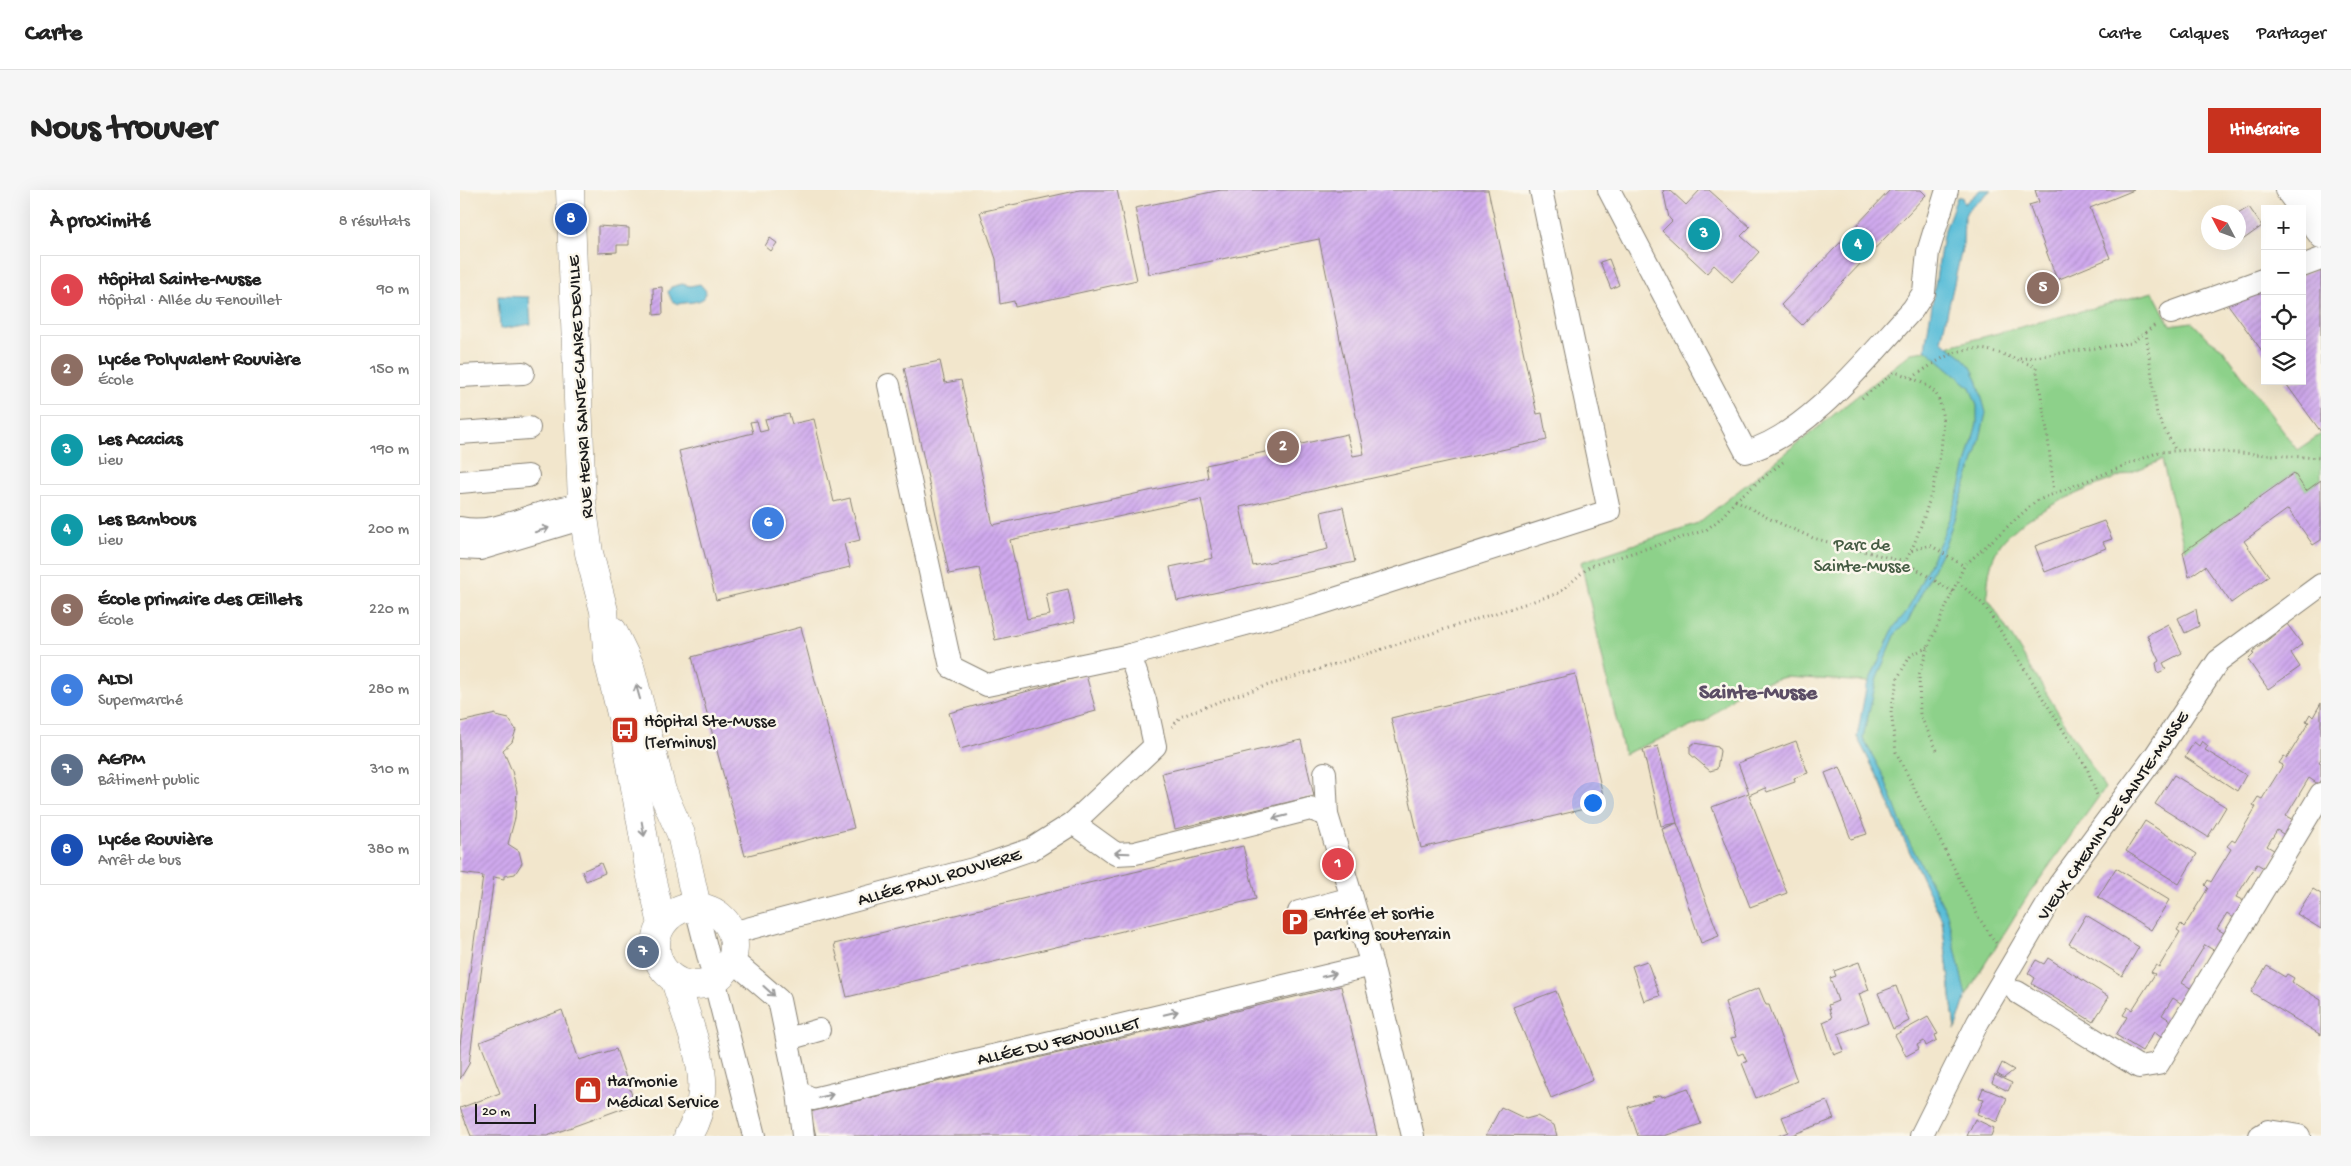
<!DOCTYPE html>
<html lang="fr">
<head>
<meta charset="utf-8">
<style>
	:root { --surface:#fff; --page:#f6f6f6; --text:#222; --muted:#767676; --line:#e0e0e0; --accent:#c8321e }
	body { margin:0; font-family:"Gochi Hand",sans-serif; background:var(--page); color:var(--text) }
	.controls { position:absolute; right:15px; top:15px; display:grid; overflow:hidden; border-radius:0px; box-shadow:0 5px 20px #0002 }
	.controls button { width:45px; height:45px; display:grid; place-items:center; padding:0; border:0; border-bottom:1px solid var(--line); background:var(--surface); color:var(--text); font:25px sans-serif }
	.compass { position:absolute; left:1741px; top:15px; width:45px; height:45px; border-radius:50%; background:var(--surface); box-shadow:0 5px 20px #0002; rotate:311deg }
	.scale { position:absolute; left:15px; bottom:12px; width:61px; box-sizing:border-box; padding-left:5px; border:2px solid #1c1c1c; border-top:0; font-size:14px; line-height:18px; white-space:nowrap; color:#1c1c1c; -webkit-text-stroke:4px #fbf7ec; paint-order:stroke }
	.you { position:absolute; left:1132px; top:612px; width:18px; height:18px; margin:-12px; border:4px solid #fff; border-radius:50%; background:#1a73e8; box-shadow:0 0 0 8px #1a73e833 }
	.badge { display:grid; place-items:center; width:32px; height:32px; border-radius:50%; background:var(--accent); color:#fff; font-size:16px; font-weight:700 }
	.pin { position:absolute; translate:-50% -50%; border:2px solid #fff; box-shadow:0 1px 5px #0006 }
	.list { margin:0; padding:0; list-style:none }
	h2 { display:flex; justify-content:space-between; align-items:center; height:65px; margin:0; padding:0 20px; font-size:21px }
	h2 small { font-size:16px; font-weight:400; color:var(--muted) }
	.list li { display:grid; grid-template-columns:32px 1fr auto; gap:15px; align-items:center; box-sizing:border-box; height:70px; margin:0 10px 10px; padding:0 10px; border:1px solid var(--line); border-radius:0px }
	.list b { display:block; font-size:19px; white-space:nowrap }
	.list p { margin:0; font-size:16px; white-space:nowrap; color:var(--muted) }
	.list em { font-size:16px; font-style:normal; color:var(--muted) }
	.icon { flex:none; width:28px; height:28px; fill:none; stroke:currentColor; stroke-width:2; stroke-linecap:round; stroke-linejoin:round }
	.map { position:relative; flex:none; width:1861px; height:946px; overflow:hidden; border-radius:0px }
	header { display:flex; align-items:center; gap:30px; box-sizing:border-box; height:70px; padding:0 25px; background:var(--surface); border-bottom:1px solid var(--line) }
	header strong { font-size:24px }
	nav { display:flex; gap:28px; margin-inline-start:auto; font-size:18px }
	.intro { display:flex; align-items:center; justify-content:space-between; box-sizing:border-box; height:120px; padding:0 30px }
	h1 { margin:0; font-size:35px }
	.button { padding:12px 22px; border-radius:0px; background:var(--accent); color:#fff; font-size:18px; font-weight:700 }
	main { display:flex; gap:30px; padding:0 30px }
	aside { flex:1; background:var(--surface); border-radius:0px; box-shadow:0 5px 20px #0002 }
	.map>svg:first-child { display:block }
	.green { fill:#8dd18a; stroke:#547653 }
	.water { fill:#5abdd8; stroke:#3b6c7a }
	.building { fill:url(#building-hatch) }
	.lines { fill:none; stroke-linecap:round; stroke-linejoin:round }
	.minor-casing { stroke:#878174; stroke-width:24 }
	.major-casing { stroke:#878174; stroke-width:29 }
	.path { stroke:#878174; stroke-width:3; stroke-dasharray:1 4; stroke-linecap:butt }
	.minor { stroke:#fff; stroke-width:22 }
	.major { stroke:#fff; stroke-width:28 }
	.oneway { stroke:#999 }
	.labels { text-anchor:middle; stroke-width:5; stroke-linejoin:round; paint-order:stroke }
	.street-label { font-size:18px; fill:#1c1c1c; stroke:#fbf7ec }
	.park-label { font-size:18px; fill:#445b42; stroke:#fbf7ec }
	.poi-label { font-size:18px; fill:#1c1c1c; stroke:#fbf7ec; text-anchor:start }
	.district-label { font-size:22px; font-weight:bold; fill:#5b4d65; stroke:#fbf7ec }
</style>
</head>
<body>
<header>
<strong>Carte</strong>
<nav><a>Carte</a><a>Calques</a><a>Partager</a></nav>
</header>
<div class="intro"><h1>Nous trouver</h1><a class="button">Itinéraire</a></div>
<main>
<aside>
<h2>À proximité<small>8 résultats</small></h2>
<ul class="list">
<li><span class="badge" style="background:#e0444e">1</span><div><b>Hôpital Sainte-Musse</b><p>Hôpital · Allée du Fenouillet</p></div><em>90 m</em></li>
<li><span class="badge" style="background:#8d6e63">2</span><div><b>Lycée Polyvalent Rouvière</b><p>École</p></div><em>150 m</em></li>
<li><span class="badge" style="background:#0f9aa8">3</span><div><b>Les Acacias</b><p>Lieu</p></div><em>190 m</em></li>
<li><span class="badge" style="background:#0f9aa8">4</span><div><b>Les Bambous</b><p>Lieu</p></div><em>200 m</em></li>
<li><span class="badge" style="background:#8d6e63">5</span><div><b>École primaire des Œillets</b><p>École</p></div><em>220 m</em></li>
<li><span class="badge" style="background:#3f7fe0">6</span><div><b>ALDI</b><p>Supermarché</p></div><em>280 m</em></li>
<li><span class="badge" style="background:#5c6f8a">7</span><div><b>AGPM</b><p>Bâtiment public</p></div><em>310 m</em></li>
<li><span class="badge" style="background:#1a4fb4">8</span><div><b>Lycée Rouvière</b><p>Arrêt de bus</p></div><em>380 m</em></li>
</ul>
</aside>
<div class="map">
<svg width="1861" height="946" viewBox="0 0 1861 946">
	<defs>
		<pattern id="building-hatch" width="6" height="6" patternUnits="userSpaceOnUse" patternTransform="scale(1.25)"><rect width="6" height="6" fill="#cfa9ed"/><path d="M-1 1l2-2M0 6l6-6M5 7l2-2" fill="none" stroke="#b191cb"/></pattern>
	</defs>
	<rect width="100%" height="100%" fill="#fbf7ec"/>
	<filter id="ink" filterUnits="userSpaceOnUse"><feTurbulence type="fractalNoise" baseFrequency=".02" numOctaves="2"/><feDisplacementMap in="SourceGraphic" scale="10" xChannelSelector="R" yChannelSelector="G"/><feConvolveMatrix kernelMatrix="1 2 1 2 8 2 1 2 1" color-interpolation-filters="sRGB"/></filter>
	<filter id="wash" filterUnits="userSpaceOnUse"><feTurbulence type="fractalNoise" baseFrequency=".0096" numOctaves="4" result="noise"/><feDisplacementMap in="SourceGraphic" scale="20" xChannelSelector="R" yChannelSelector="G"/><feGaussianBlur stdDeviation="1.12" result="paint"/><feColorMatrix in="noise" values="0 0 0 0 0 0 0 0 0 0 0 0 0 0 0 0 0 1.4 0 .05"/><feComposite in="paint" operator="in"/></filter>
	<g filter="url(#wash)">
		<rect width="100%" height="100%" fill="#f2e6cc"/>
		<path class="green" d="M1693,102l17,33 22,-3 14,15 16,11 75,102 24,-16v46l-15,11 -12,-18 -109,78 -23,-91c-47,20 -124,41 -158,80 -14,16 -16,37 -17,57l118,191 -78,109 -49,78 -12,21 -11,34 -13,-110 -42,-89 -20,-50 -23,-44 12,-55 -84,-5 -41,11 -37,32 -83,34 -43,-192 117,-39 213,-170 23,-3z"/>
		<g class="water">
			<path d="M1520,0h11l-24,21 -3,7 -1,26 -22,97 19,14 11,12 6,12 9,34 -9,38 -31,92 -38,78 -12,12 -19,45 -14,60 21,39 22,59 41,77 19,83 -11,34 -13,-110 -42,-89 -20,-50 -23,-44 9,-49 28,-61 13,-16 35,-73 17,-47 18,-68v-17l-7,-19 -45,-38 18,-114 14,-38h5l2,7z"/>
			<path d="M222,94l8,2 10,-2 6,7 -2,7c-6,5 -17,4 -26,6l-6,-3 -4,-9 3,-5z"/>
			<path d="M38,106l31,1 2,27 -31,5z"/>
		</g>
		<g id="blocks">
			<g class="building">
				<path d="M620,0h37l20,90 -122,27 -1,-6 -14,3 -4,-45 -16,-47z"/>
				<path d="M761,0h267l49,224 5,-1 5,27 -307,67 13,59 75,-17 -7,-37 22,-5 12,55 -178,39 -7,-34 43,-9 -12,-59 -191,41 17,79 23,-4 -4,-21 22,-5 7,33 -80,18 -16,-72 -30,6 -45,-206 36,-7 5,22 16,-3 32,145 215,-47 -2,-13 141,-31 6,22 11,-2 -45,-215 -170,35 -14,-66z"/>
				<path d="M1203,0h7l16,15 14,-15h9l41,37 -9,9 18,16 -27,30 -18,-17 -7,8 -45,-42 10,-10 -3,-3z"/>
				<path d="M1430,0h31l5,5 -124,130 -21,-20z"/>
				<path d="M1575,0h99l-44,18 20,50 -53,22 -28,-75 10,-3z"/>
				<path d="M1789,17l13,19 -32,23 -5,-7h13v-28z"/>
				<path d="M138,36l31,2v17h-12v7l-19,1z"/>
				<path d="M310,48l7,5 -6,8 -6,-5z"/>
				<path d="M1149,69l10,26 -8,4 -11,-27z"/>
				<path d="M1861,78v164l-37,-51h18v-107z"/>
				<path d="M1805,96v69l-41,-56z"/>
				<path d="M202,97l1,27 -9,1 -1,-27z"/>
				<path d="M329,224l3,10 22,-5 20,83 16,-4 10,42 -16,4 6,23 -134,33 -37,-149 74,-18 -3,-11 7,-1 3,11 8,-2 -3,-11z"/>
				<path d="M1834,283l12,18 15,-11v60l-8,5 -25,-36 -44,32 25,35 -38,27 -26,-37 -16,11 -6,-25z"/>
				<path d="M1644,331l8,18 -9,3 3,6 -61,24 -10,-26z"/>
				<path d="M1736,419l3,17 -14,7 -7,-15z"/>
				<path d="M1708,434l14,29 -19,10 3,6 -8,4 -2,-10 3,-2 -12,-26z"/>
				<path d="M1827,434l15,20 -11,9 9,14 -32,22 -20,-29 6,-6 -2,-1z"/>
				<path d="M341,437l53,201 -109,28 -53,-199z"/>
				<path d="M1115,484l30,130 -184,44 -30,-130z"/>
				<path d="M626,485l10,36 -136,38 -11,-36z"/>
				<path d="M1861,513v56l-2,3 2,1v16l-3,5 -9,-6 -23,38 9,5 -9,15 -9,-6 -10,16 10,6 -11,17 -9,-5 -21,33 10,5 -11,17 -8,-6 -10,16 9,5 -11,17 -10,-6 -23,38 10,6 -10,15 -9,-6 -11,17 11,7 -11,16 -8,-6 -12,19 -26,-16 11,-18 -4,-2 5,-8 4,3 23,-36 -4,-2 5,-7 3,2 21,-35 -3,-2 4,-6 3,3 24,-39 -3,-3 3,-5 3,2 20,-33 -4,-3 5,-6 3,2 21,-35 -3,-2 5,-8 4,2 21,-34 -4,-2 5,-7 3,2 22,-36 -3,-1 4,-7 3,3z"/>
				<path d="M36,524v2l13,3 7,11 -4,12 -9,8 9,21 5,20 -2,27 -7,26 11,7 3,12 -7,11 -11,2v3l-10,-2 -25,187 -9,15v-34l23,-169 -23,-3v-151z"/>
				<path d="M841,550l13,56 -139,33 -13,-56z"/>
				<path d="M1336,551l12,32 -14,5 1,4 -28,10 -2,-4 -16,7 38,98 -37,14 -38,-100 37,-14 -11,-30z"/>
				<path d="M1742,551l6,5 -3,4 41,25 -9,16 -52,-34 9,-15 5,4z"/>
				<path d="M1234,553l24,4 2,4 -3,18 -7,2 -20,-17v-8z"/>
				<path d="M1198,556l19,77 -16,3 -18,-76z"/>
				<path d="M1380,577l27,67 -16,5 -26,-66z"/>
				<path d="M1714,585l52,32 -18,30 -53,-33z"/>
				<path d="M1685,631l52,33 -18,30 -53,-33z"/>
				<path d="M1217,633l42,113 -18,7 -39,-114z"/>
				<path d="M783,656l13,53 -409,98 -13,-53z"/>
				<path d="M141,673l4,10 -19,8 -4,-10z"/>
				<path d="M1656,678l53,32 -18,30 -53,-33z"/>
				<path d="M1853,699l8,5v35l-24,-15z"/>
				<path d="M1626,725l53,32 -17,29 -53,-32z"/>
				<path d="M1588,768l61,39 -16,25 -61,-38 3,-6 -7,-5 8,-13 8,4z"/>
				<path d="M1187,771l13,35 -16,5 -12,-35z"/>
				<path d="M1399,772l10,28 -10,4 10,28 -31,12 6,17 -10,4 -11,-33 9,-4 -4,-13 10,-4 -8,-23 6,-2 -2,-5z"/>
				<path d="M1807,776l18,11 2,-3 7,4 -2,4 29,18v35l-70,-43z"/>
				<path d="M881,796l36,150h-561l-6,-24z"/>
				<path d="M1436,796l13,35 -16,8 -15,-36z"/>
				<path d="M1299,798l7,17h3l28,76 -41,17 -14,-35 5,-1 -4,-9 -5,2 -7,-17 5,-1 -11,-35z"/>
				<path d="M1096,801l37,89 -42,18 -38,-91z"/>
				<path d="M102,820l17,50 37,-11 19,55 -88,32h-76l-11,-28 40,-15 -20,-51z"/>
				<path d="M1468,827l10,17 -3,1 2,5 -11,6 -2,-5 -7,4 2,4 -13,7 -11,-21z"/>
				<path d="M1542,873l12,7 -10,8 -7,-4z"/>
				<path d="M1535,885l17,8 -4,8 -16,-8z"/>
				<path d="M1228,898l13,36 -37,12h-26l-10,-29 25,-7 -1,-3 9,-2 1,2z"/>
				<path d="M1523,898l24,10 -10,24 -20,-8 7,-15 -5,-1z"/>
				<path d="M1367,911l7,18 -45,17h-11l10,-4 -6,-15z"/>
				<path d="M1041,917l25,12 11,-3 17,9 3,11 -71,-1z"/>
				<path d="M1515,929l19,9 -3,8h-24z"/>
			</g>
		</g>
	</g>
	<g filter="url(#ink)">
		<use href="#blocks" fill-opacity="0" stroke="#878174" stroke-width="1"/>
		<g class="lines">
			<g class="minor-casing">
				<g id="minor">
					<path d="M1149,0l137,262c62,-17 123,-96 167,-143l11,-17 4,-40 19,-62"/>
					<path d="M1826,0l14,19"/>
					<path d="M1842,22l19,25"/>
					<path d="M1842,76l19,-7"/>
					<path d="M1711,123l94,-34"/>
					<path d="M0,186l63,-3"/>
					<path d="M0,243l69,-5"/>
					<path d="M0,292l68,-6"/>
					<path d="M0,338c25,5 46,-3 69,-11 15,-5 31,-8 46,-12"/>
					<path d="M1,358l19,1 104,-31"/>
					<path d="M670,465l183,-49 296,-95 -68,-321"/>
					<path d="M865,583l2,42 45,150 41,171"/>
					<path d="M613,633l43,31 19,-1 175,-44 17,6"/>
					<path d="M232,702l62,244"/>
					<path d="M839,722l53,-14"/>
					<path d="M272,743l245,-65 55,-19 41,-26 82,-77 -10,-46 -15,-45 -143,30 -36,-18 -62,-282"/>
					<path d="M271,769l48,41 19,92 15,7 559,-134"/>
					<path d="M1557,802l122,75 19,-3 163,-270"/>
					<path d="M328,849l31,-9"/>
					<path d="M338,902l5,44"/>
					<path d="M1461,946l57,-114 81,-137 96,-129 63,-95 103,-76"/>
					<path d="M1800,946l8,-5 31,5"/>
				</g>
			</g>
			<g class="major-casing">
				<g id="major">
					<path d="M110,0l12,313 7,50 15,58 4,49 17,70 24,138 13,56"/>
					<path d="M1848,0l13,17"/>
					<path d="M153,441l17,35 32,125 19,43 16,73"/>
					<circle cx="235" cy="756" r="39"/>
					<path d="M215,790c9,31 30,80 27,112 -1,16 -6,30 -14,44"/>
				</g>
			</g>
			<g class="path">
				<path d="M1686,142l11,83 19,36"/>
				<path d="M1560,169l111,-16 24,-18"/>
				<path d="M1452,188c55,-39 64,-35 124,-11l11,63 7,63"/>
				<path d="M1402,208l33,-26c12,4 33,11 41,22 20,33 -10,123 -25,157"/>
				<path d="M1323,272l-47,38 32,18 45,20 92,24"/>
				<path d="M1498,392l26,23 103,163 11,30"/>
				<path d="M1493,402l-48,-30 6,-11 19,-6 34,21"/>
				<path d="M1468,457l-17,8 -13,22 -7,34 5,41 83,166 19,28"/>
				<path d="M712,537l8,-10 48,-19 331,-105 31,-27 116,-36 16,-13 14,-17"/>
				<path d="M1477,560l-17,-35 -1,-40 9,-28 36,-81 72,-65 123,-49 30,-2 132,8"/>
			</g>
			<use href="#minor" class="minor"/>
			<use href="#major" class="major"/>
		</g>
		<defs><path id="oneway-shaft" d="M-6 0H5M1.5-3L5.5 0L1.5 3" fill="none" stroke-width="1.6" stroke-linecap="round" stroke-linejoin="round" transform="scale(1.25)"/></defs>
		<g class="oneway">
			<use href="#oneway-shaft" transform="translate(82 340) rotate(-17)"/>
			<use href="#oneway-shaft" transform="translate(178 502) rotate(-106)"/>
			<use href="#oneway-shaft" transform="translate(820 627) rotate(166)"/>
			<use href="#oneway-shaft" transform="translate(183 639) rotate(80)"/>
			<use href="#oneway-shaft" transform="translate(662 663) rotate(-178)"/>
			<use href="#oneway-shaft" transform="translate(869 785) rotate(-13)"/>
			<use href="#oneway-shaft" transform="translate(309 801) rotate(42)"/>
			<use href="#oneway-shaft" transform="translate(711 823) rotate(-13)"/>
			<use href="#oneway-shaft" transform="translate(366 906) rotate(-13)"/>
		</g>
	</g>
	<defs>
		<g id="bus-square" transform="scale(1.4375)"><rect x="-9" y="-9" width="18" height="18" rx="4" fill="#c8321e" stroke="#fbf7ec"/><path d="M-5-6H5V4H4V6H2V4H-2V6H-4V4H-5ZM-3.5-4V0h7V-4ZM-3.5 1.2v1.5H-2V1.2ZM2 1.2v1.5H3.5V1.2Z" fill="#fff"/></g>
		<g id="parking-square" transform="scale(1.4375)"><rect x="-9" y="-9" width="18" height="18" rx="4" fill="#c8321e" stroke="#fbf7ec"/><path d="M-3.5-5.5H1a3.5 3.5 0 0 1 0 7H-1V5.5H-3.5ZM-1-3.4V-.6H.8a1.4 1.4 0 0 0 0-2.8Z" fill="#fff"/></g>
		<g id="shop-square" transform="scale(1.4375)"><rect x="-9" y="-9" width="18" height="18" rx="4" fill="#c8321e" stroke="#fbf7ec"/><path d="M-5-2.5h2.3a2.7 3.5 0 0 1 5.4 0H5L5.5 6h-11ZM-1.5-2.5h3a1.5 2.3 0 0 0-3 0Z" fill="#fff"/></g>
	</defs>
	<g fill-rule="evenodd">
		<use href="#bus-square" x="165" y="540"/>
		<use href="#parking-square" x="835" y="732"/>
		<use href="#shop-square" x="128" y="900"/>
	</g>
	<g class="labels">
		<g class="street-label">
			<text transform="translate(119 197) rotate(-93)" y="6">RUE HENRI SAINTE-CLAIRE DEVILLE</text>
			<text transform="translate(1652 625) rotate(-55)" y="6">VIEUX CHEMIN DE SAINTE-MUSSE</text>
			<text transform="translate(479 686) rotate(-16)" y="6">ALLÉE PAUL ROUVIERE</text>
			<text transform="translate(598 850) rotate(-13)" y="6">ALLÉE DU FENOUILLET</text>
		</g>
		<g class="park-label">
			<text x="1402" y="360">Parc de<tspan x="1402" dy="21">Sainte-Musse</tspan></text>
		</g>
		<g class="poi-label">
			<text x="184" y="536">Hôpital Ste-Musse<tspan x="184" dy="21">(Terminus)</tspan></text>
			<text x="854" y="728">Entrée et sortie<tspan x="854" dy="21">parking souterrain</tspan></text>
			<text x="147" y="896">Harmonie<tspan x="147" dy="21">Médical Service</tspan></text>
		</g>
		<g class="district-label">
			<text x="1298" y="508">Sainte-Musse</text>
		</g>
	</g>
</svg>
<div class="controls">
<button>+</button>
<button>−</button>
<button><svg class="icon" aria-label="locate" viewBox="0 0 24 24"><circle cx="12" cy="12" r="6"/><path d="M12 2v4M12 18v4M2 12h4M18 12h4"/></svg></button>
<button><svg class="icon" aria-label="layers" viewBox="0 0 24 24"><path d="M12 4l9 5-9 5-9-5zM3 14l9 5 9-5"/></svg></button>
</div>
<svg class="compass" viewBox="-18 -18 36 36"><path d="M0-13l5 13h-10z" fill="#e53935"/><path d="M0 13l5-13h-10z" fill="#767676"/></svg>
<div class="scale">20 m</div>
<div class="you"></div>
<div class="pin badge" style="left:878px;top:674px;background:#e0444e">1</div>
<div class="pin badge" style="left:823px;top:257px;background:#8d6e63">2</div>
<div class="pin badge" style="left:1244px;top:44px;background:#0f9aa8">3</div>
<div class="pin badge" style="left:1398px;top:55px;background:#0f9aa8">4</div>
<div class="pin badge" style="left:1583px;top:98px;background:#8d6e63">5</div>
<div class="pin badge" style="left:308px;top:333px;background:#3f7fe0">6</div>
<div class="pin badge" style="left:183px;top:762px;background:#5c6f8a">7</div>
<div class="pin badge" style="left:111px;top:29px;background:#1a4fb4">8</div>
</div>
</main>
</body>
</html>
